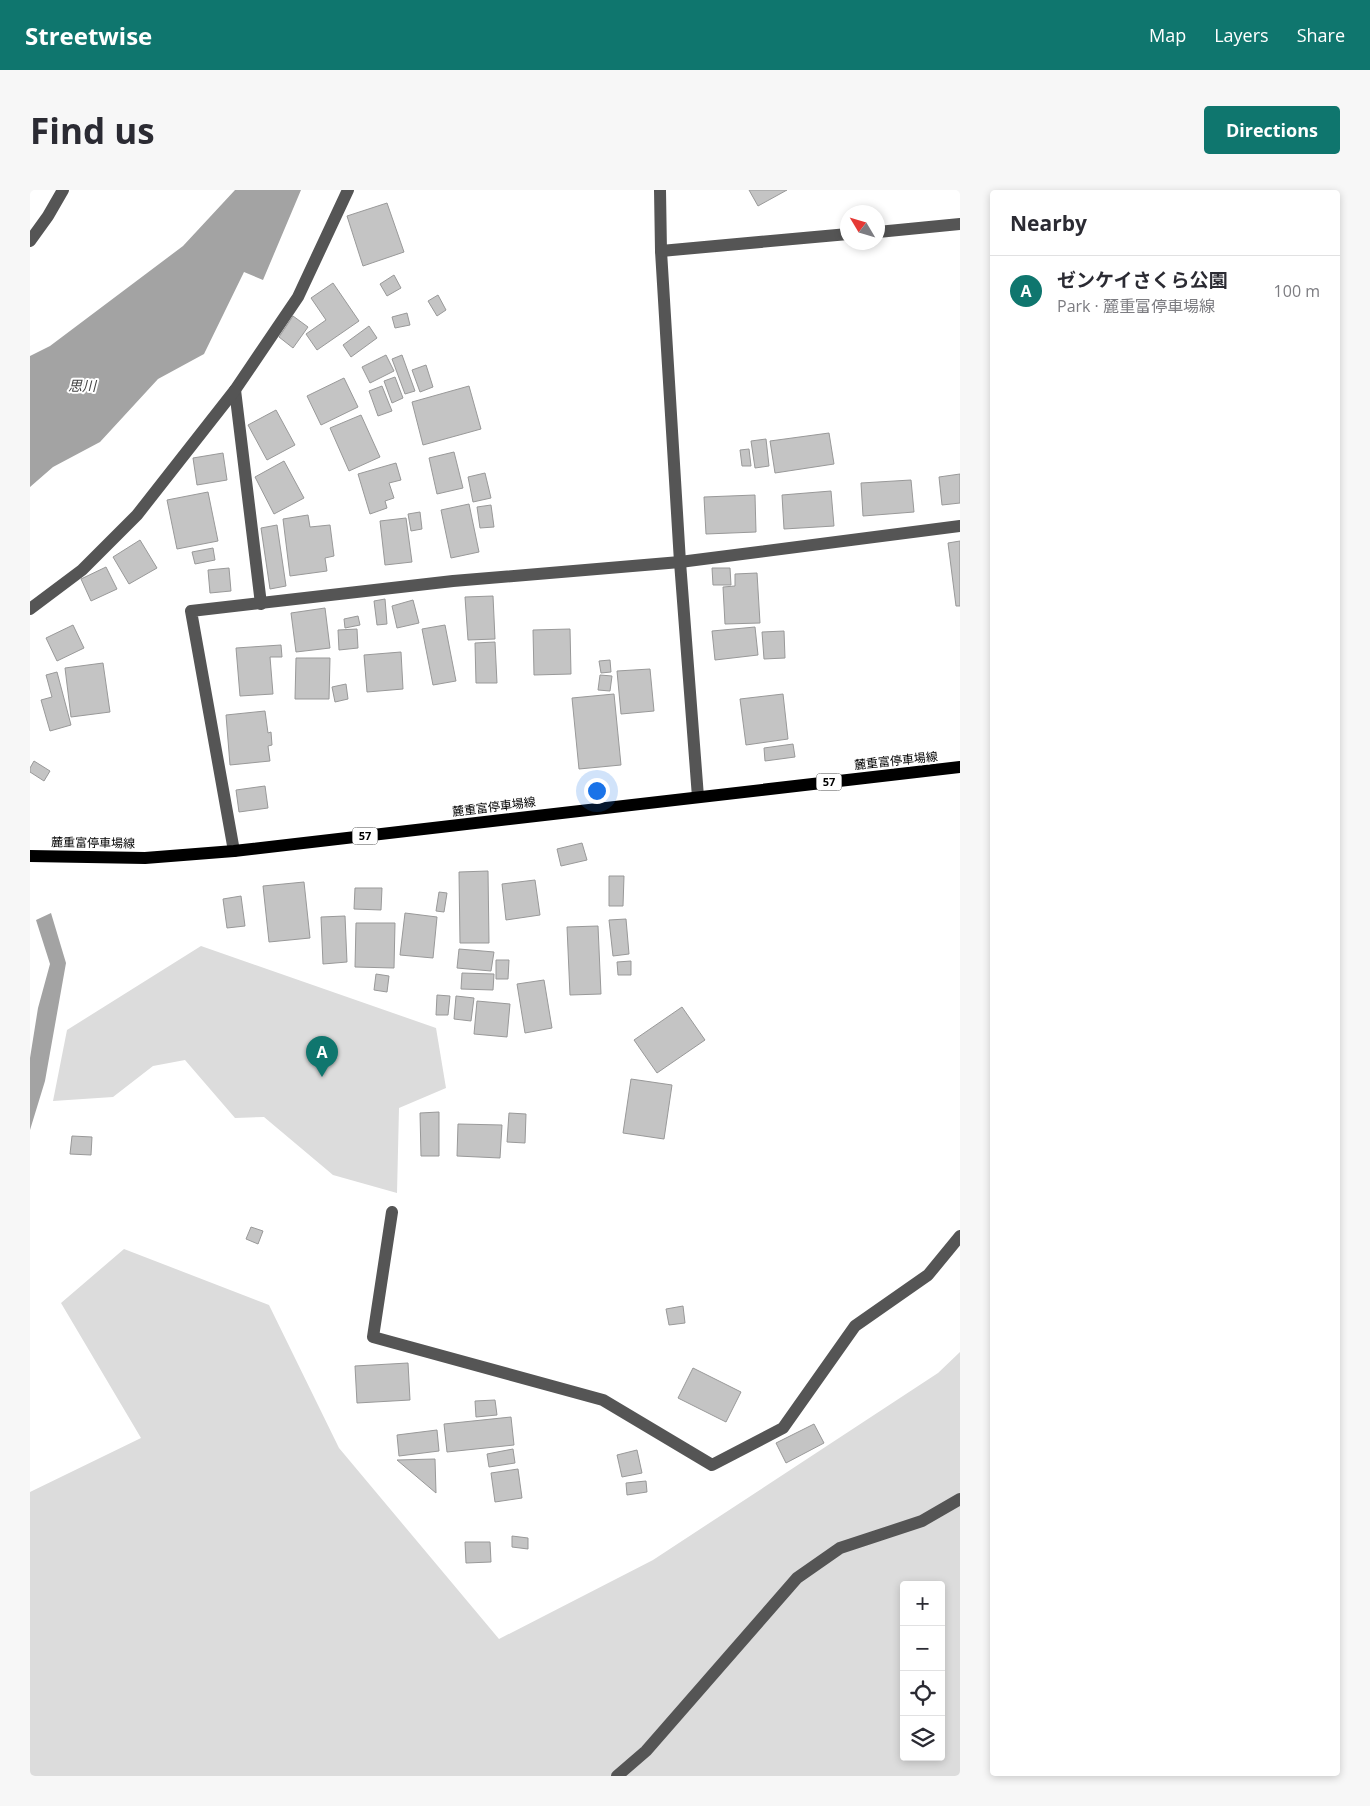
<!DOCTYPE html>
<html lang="en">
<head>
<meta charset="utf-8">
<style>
	:root { --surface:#fff; --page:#f7f7f7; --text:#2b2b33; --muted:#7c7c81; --line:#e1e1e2; --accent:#0f766e }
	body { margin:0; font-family:"Open Sans","Noto Sans JP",sans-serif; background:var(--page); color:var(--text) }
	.controls { position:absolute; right:15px; bottom:15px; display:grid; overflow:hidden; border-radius:5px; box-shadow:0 2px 8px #0003 }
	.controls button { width:45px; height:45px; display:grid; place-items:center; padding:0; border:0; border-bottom:1px solid var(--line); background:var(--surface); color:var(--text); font:25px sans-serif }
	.compass { position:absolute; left:810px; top:15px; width:45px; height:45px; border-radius:50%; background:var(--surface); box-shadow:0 2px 8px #0003; rotate:308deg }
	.you { position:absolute; left:566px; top:600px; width:18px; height:18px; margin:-12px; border:4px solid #fff; border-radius:50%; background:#1a73e8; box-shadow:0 0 0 8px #1a73e833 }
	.badge { display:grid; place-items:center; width:32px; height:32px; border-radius:50%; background:var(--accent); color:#fff; font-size:16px; font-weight:700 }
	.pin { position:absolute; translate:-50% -41px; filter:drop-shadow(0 1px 2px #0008) }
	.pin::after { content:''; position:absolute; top:26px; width:18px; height:15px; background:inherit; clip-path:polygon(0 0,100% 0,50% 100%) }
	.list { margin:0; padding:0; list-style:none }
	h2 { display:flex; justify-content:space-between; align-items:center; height:65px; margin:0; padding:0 20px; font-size:21px }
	h2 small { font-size:16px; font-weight:400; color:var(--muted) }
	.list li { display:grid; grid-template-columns:32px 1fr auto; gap:15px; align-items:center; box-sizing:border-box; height:70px; padding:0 20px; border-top:1px solid var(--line) }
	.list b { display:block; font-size:19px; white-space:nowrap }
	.list p { margin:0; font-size:16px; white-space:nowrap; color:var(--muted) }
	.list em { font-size:16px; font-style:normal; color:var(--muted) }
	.icon { flex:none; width:28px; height:28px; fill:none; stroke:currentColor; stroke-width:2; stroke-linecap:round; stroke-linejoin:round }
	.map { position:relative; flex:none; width:930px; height:1586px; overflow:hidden; border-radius:5px }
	header { display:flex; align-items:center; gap:30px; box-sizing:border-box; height:70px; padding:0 25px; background:var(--accent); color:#fff }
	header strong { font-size:24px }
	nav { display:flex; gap:28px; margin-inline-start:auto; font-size:18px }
	.intro { display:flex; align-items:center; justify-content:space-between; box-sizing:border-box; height:120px; padding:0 30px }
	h1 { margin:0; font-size:35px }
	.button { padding:12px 22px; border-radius:5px; background:var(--accent); color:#fff; font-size:18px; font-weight:700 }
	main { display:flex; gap:30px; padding:0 30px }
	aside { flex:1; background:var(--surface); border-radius:5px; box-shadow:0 2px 8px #0003 }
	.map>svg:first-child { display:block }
	.green { fill:#dcdcdc; fill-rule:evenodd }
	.water { fill:#a3a3a3 }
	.building { fill:#c4c4c4; stroke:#999 }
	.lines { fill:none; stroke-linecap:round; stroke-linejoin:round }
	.minor { stroke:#555; stroke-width:12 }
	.major { stroke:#000; stroke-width:12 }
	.labels { text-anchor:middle; stroke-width:4; stroke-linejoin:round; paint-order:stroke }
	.shield { fill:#fff; stroke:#4c4c4c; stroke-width:1 }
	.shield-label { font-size:11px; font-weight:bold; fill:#000 }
	.street-label { font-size:12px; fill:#000; stroke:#fff }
	.water-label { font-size:14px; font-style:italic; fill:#444; stroke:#fff }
</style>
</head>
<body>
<header>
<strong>Streetwise</strong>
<nav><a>Map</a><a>Layers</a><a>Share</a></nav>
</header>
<div class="intro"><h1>Find us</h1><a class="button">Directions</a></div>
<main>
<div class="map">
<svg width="930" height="1586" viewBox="0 0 930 1586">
	<rect width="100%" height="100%" fill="#fff"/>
	<g class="green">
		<path d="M171,756l235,82 10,60 -47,20 -2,85 -64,-18 -69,-58 -29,1 -50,-58 -32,6 -40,31 -60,4 14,-71z"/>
		<path d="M94,1059l145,56 70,143 160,191 154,-79 285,-187 22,-21v424h-930v-284l111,-54 -80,-135zM874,1395h37v172h-37z"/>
	</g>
	<g class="water">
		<path d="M205,0h66l-38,90 -19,-8 -40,82 -46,25 -58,63 -47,25 -23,20v-131l20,-10 133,-100z"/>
		<path d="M21,723l15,50 -21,118 -15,49v-72l8,-50 12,-44 -14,-44z"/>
	</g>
	<g class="building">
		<path d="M719,0h38l-29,16z"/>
		<path d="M357,13l17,49 -41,14 -16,-50z"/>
		<path d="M364,85l7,13 -14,8 -7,-12z"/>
		<path d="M303,93l26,38 -42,29 -11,-16 20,-14 -15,-22z"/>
		<path d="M408,105l8,15 -9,6 -9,-15z"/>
		<path d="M377,123l3,12 -15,3 -3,-11z"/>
		<path d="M263,126l15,11 -15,21 -14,-11z"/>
		<path d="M339,136l8,12 -26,19 -8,-12z"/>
		<path d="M356,165l8,16 -24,12 -8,-16z"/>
		<path d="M372,165l13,36 -10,3 -13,-35z"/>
		<path d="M396,175l7,22 -13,5 -8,-22z"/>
		<path d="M365,187l8,21 -11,5 -8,-22z"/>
		<path d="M314,188l14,29 -37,18 -14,-29z"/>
		<path d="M352,196l10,25 -14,5 -9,-25z"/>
		<path d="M439,196l12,43 -58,16 -11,-43z"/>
		<path d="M246,220l19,35 -28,15 -19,-35z"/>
		<path d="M331,225l19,42 -31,14 -19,-43z"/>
		<path d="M799,243l5,31 -59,9 -5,-32z"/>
		<path d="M736,249l3,27 -14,2 -4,-27z"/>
		<path d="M719,259l2,17h-9l-2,-16z"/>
		<path d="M424,262l9,36 -26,6 -8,-36z"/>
		<path d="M193,263l4,27 -30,5 -4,-27z"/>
		<path d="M254,271l20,37 -30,16 -19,-37z"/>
		<path d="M366,273l5,17 -12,3 5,15 -9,3 2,7 -17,6 -12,-40z"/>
		<path d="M455,283l6,25 -18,4 -5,-25z"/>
		<path d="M930,284v29l-18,2 -3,-28z"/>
		<path d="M881,290l3,32 -51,4 -2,-33z"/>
		<path d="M801,301l3,35 -50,3 -2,-34z"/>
		<path d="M178,302l10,49 -41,8 -10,-49z"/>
		<path d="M725,305l1,37 -50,2 -2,-37z"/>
		<path d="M439,314l10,48 -28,6 -10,-48z"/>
		<path d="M461,315l3,22 -14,1 -3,-21z"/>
		<path d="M390,322l2,17 -11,2 -3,-17z"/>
		<path d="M278,325l2,12 20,-2 4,31 -9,2 2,13 -37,5 -7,-57z"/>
		<path d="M376,328l6,44 -27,3 -5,-44z"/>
		<path d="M247,335l9,61 -16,3 -9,-61z"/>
		<path d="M110,350l17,28 -28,16 -16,-27z"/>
		<path d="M930,351v65h-4l-8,-63z"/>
		<path d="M183,358l2,12 -20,4 -3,-12z"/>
		<path d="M76,377l11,22 -26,12 -10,-22z"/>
		<path d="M199,378l2,23 -21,2 -2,-23z"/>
		<path d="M682,378h18l1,17h-18z"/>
		<path d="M727,383l3,50 -35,1 -2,-37 12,-1v-12z"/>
		<path d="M463,406l2,43 -27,1 -3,-43z"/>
		<path d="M355,409l2,25 -10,1 -3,-24z"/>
		<path d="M383,410l6,23 -22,5 -5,-22z"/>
		<path d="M295,418l5,40 -34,4 -5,-39z"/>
		<path d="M328,426l2,9 -15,3 -1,-9z"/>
		<path d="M43,435l11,23 -27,13 -11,-23z"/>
		<path d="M415,435l11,56 -23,4 -11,-56z"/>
		<path d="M725,437l3,28 -43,5 -3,-29z"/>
		<path d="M327,439l1,19 -19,2 -1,-20z"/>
		<path d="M540,439l1,45 -37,1 -1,-45z"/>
		<path d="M754,441l1,27 -21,1 -2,-27z"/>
		<path d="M465,452l2,41h-21l-1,-40z"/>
		<path d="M251,455l1,12h-12l3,37 -33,2 -4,-48z"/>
		<path d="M371,462l2,37 -36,3 -3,-37z"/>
		<path d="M266,468h34l-1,41h-34z"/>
		<path d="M580,470l1,12 -10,1 -2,-12z"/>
		<path d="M73,473l7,49 -39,5 -6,-49z"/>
		<path d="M620,479l4,42 -33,3 -4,-43z"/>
		<path d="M27,482l14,53 -21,6 -9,-31 11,-3 -6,-22z"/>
		<path d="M570,485l12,1 -2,15 -12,-1z"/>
		<path d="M316,494l2,15 -13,3 -3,-15z"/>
		<path d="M584,504l7,71 -42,4 -7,-71z"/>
		<path d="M753,504l5,45 -42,6 -6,-46z"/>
		<path d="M235,521l3,22 3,-1 1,13 -4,1 2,15 -40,4 -4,-50z"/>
		<path d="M763,554l2,13 -30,4 -1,-13z"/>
		<path d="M4,571l16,10 -6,10 -14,-9v-4z"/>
		<path d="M235,596l3,22 -29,4 -3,-22z"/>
		<path d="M552,653l5,17 -26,6 -4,-17z"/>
		<path d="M458,681l1,72h-29l-1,-71z"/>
		<path d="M579,686h15l-1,30h-14z"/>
		<path d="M505,690l5,35 -34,5 -4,-36z"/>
		<path d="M274,692l6,56 -41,4 -6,-56z"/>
		<path d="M325,698h27l-1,22 -27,-1z"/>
		<path d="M409,702l8,1 -3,19 -8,-1z"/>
		<path d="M211,706l4,30 -18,2 -4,-29z"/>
		<path d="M375,723l32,4 -4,41 -33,-3z"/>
		<path d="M315,726l2,46 -24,2 -2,-47z"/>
		<path d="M596,729l3,35 -16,2 -4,-36z"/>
		<path d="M326,733h39l-1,45 -39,-1z"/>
		<path d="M568,736l3,68 -31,1 -3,-68z"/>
		<path d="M429,759l35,3 -3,19 -34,-3z"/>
		<path d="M466,770h13l-1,19h-12z"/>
		<path d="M601,771v14h-13l-1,-13z"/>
		<path d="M432,783l32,1 -1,16 -32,-1z"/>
		<path d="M346,784l13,2 -2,16 -13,-2z"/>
		<path d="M514,790l8,48 -27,5 -8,-49z"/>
		<path d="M407,805l13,1 -2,19h-12z"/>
		<path d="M426,806l18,2 -3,23 -17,-2z"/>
		<path d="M447,811l33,3 -3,33 -33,-3z"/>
		<path d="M652,817l23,33 -48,33 -23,-33z"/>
		<path d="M601,889l41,6 -8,54 -41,-6z"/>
		<path d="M409,922v44h-18l-1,-43z"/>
		<path d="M479,923l17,1 -1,29 -18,-1z"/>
		<path d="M428,934l44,1 -2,33 -43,-2z"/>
		<path d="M42,946l20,1 -1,18 -21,-1z"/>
		<path d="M221,1037l12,4 -5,13 -12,-5z"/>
		<path d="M653,1116l2,17 -16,2 -3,-16z"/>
		<path d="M378,1173l2,37 -53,3 -2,-37z"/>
		<path d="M663,1178l48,24 -15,30 -48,-24z"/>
		<path d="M465,1210l2,15 -21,2 -1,-16z"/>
		<path d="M481,1227l3,28 -67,7 -3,-28z"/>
		<path d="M784,1234l10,19 -38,20 -10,-20z"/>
		<path d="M407,1240l2,21 -40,5 -2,-21z"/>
		<path d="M483,1259l2,14 -26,4 -2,-13z"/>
		<path d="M607,1260l5,23 -20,4 -5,-22z"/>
		<path d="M405,1269l1,34 -39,-33z"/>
		<path d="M488,1279l4,29 -27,4 -4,-29z"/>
		<path d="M616,1291l1,11 -20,3 -1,-12z"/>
		<path d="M482,1346l16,2v11l-16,-2z"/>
		<path d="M435,1352h25l1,20 -25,1z"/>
	</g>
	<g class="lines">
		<g class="minor">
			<path d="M630,0l1,61 19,311 18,235"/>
			<path d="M848,42l82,-8"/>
			<path d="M0,51l18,-25 15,-26"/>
			<path d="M631,61l187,-17"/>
			<path d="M205,200l26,214"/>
			<path d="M0,419l52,-39 55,-55 98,-125 63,-93 50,-107"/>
			<path d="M204,661l-43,-240 262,-30 227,-19 280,-36"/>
			<path d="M362,1022l-19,125 230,63 109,65 71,-37 72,-102 73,-51 32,-39"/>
			<path d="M587,1586l29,-25 151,-173 43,-30 82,-27 38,-22"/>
		</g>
		<path class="major" d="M0,666l115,2 89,-7 726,-84"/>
	</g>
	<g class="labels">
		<g class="shield">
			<rect x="786.5" y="583.5" width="25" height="17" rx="4"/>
			<rect x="322.5" y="637.5" width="25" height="17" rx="4"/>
		</g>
		<g class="shield-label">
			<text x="799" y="596">57</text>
			<text x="335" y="650">57</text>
		</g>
		<g class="street-label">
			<text transform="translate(866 571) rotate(-6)" y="4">麓重富停車場線</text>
			<text transform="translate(464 617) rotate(-7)" y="4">麓重富停車場線</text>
			<text transform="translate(63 653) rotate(1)" y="4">麓重富停車場線</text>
		</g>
		<g class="water-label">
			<text x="52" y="201">思川</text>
		</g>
	</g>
</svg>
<div class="controls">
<button>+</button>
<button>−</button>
<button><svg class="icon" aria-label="locate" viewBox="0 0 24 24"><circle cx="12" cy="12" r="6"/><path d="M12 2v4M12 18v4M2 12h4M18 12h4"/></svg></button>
<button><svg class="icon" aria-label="layers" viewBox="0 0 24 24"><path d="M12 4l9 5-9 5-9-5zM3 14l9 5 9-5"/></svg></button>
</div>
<svg class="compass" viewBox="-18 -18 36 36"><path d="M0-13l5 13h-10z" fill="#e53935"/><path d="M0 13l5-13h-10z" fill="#7c7c81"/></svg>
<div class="you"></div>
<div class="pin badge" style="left:292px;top:887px">A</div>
</div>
<aside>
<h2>Nearby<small></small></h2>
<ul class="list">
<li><span class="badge">A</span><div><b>ゼンケイさくら公園</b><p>Park · 麓重富停車場線</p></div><em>100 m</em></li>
</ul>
</aside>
</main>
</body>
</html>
